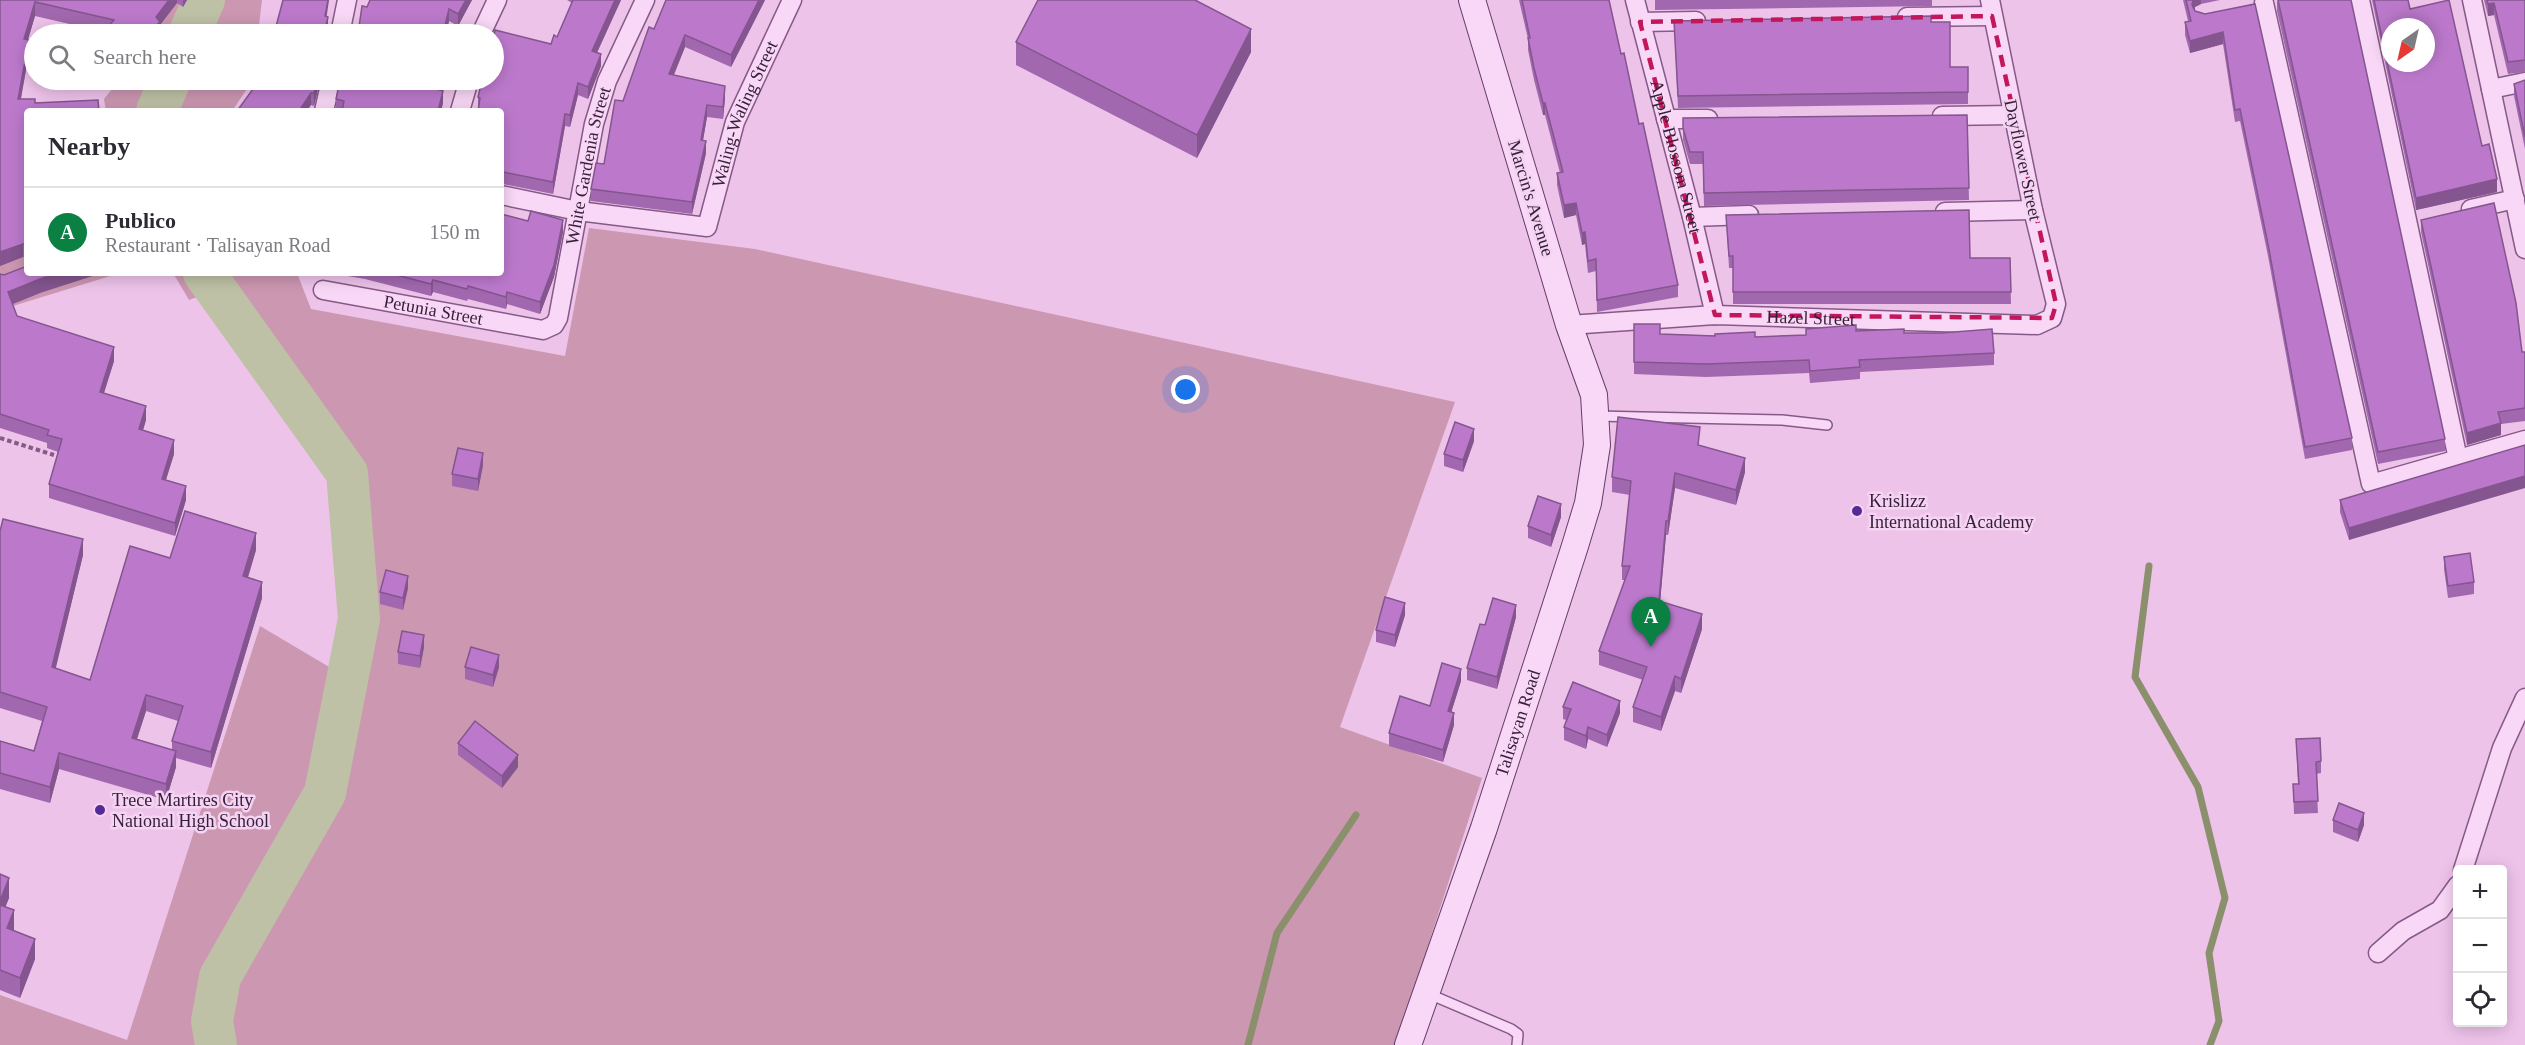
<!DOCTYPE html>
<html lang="en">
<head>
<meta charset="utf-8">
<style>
	:root { --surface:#fff; --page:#f2f2f3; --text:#2b2b33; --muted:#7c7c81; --line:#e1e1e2; --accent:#0b8043 }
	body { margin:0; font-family:Georgia,serif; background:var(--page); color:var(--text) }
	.controls { position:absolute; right:18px; bottom:18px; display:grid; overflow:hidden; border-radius:6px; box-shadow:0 3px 15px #0003 }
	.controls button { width:54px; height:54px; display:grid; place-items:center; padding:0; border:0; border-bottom:2px solid var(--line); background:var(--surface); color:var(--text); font:30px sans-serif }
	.compass { position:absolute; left:2381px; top:18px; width:54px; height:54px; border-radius:50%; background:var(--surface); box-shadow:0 3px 15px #0003; rotate:214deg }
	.you { position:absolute; left:1186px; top:390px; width:21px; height:21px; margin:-15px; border:4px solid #fff; border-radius:50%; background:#1a73e8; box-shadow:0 0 0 9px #1a73e833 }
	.badge { display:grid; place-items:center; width:39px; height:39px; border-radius:50%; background:var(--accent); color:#fff; font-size:20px; font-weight:700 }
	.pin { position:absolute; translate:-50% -50px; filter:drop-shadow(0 2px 3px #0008) }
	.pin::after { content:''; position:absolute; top:32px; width:21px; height:18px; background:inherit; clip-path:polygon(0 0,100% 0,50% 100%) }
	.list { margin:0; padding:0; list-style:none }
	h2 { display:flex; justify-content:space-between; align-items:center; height:78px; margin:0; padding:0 24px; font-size:26px }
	h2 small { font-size:20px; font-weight:400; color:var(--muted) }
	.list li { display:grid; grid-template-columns:39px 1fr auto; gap:18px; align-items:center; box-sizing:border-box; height:90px; padding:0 24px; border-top:2px solid var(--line) }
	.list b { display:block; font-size:22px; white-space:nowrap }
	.list p { margin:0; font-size:20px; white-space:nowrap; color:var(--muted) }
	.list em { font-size:20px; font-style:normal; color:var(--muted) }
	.icon { flex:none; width:33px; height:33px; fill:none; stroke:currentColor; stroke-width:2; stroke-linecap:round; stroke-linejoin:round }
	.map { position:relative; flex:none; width:2525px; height:1045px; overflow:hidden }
	.search { position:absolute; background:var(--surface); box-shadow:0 3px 15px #0003; left:24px; top:24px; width:480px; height:66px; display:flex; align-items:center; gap:15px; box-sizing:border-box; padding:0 21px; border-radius:33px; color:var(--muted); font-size:22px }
	.panel { position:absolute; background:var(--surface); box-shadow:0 3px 15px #0003; left:24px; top:108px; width:480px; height:168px; border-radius:6px }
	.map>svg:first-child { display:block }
	.green { fill:#cc97b1 }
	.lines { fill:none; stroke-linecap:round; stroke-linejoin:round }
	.stream { stroke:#8a8f6c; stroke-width:7 }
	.river { stroke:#bec1a5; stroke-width:42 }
	.lane-casing { stroke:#855a88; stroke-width:12 }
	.street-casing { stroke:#855a88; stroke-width:21 }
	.secondary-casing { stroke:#653d6a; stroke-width:28 }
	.path { stroke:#855a88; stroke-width:4; stroke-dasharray:4.5 3; stroke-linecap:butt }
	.lane { stroke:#f9d7f6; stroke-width:9 }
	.street { stroke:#f9d7f6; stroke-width:18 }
	.secondary { stroke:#f9d7f6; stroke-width:26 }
	.wall { fill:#a268af; fill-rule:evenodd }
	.shaded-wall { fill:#84558f }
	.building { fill:#bc79cc; stroke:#84558f; stroke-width:1.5; fill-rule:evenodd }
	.marked { fill:none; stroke:#c2185b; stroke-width:4.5; stroke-dasharray:12 8; stroke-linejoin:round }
	.poi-dot { fill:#542a97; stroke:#f5d3f2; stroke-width:2 }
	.labels { text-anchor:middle; stroke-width:5; stroke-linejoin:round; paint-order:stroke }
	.street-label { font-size:18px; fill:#351e38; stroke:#f5d3f2 }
	.poi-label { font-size:18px; fill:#351e38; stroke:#f5d3f2; text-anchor:start }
</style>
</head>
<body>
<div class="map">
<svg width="2525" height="1045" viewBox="0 0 2525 1045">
	<rect width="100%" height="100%" fill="#eec3ea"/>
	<g class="green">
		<path d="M179,0h83l-4,34h-105z"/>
		<path d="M119,80h134l-21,31h-126l-2,-12z"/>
		<path d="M589,228l166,21 700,153 -115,325 142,51 -86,267h-1176l-3,-26 9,-39 106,-184 34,-175 -15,-151 -130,-182 -32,12 -16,-27h124l14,36 254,47z"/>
		<path d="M27,256v17h93l-120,37v-46z"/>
		<path d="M260,626l81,48 -23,112 -106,186 -9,59 2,14h-205v-50l127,45z"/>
	</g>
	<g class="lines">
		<g class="stream">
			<path d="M2149,566l-14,111 63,110 27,111 -16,55 10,68 -9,24"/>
			<path d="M1248,1045l29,-112 79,-118"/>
		</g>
		<g class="river">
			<path d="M189,34l15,-34"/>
			<path d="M157,111l13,-31"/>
			<path d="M204,273l143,200 12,146 -34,174 -105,184 -8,44 4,24"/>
		</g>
		<g class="lane-casing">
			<g id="lane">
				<path d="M1596,416l186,4 45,5"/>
				<path d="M1429,994l82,35 7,5 -1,11"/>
			</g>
		</g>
		<g class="street-casing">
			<g id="street">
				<path id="s1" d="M1635,0l57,217 23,98"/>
				<path d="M2360,0l98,459"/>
				<path d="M2472,0l53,249"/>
				<path d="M2264,3l107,481 154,-44"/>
				<path d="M1907,17l85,-1"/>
				<path d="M1640,22l56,-1"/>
				<path d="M340,34l7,-34"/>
				<path d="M481,34l16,-34"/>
				<path d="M2491,89l34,-7"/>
				<path d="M324,111l7,-31"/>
				<path d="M460,111l9,-31"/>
				<path d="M1942,116l71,-1"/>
				<path d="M1666,119h42"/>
				<path id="s2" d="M501,195l77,16 129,16 28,-105 57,-122"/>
				<path d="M2471,209l44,-10"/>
				<path d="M1945,212l88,-2"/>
				<path d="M1692,217l57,-2"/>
				<path id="s3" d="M323,290l220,40 11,-5 4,-7 36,-194 13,-43 38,-81"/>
				<path id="s4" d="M1569,325l146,-10 322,10 15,-7 4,-14 -23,-94 -43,-210"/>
				<path d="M2463,870l39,-122 23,-50"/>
				<path d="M2378,953l25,-22 37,-21 18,-25"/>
			</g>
		</g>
		<g class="secondary-casing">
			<g id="secondary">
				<path id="s5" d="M1408,1045l76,-217 91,-282 13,-43 9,-58 -3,-50 -25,-70 -97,-325"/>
			</g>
		</g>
		<path class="path" d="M0,438l54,17"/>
		<use href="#lane" class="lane"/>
		<use href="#street" class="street"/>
		<use href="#secondary" class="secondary"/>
	</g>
	<g class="wall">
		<path d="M0,0h187l-4,7 -6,-4 -17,22v9h-57l1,-2 -69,-16 -7,23 1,14 -8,46 14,4 -8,8v147l-4,-1 -23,9z"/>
		<path d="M370,0h102l-14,26 -9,-5 -3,13h-88z"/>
		<path d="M567,0h54l-24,53 4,13 -13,33 -10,-4 -8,32 -5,-1 -12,68 -50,-10h-2v-73l-23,-2v-12l73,-53 6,-7 15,-34z"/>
		<path d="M765,0l-34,67 -46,-20 -11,28 51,23 -2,21 -16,-2 -4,23 3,13 -14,61 -101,-13v-12l13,-25 19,-63 31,-72z"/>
		<path d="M1519,0h90l12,54 18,70 39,161v12l-81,15 -1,-41 -8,2 -3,-29 -3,1 -6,-30 -12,3 -7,-33v-12h3l-15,-58h-2l-9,-35 -6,-30v-11z"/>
		<path d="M1655,0h277v6l-277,4z"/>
		<path d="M2183,0h37l-19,4 -6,3v4l10,3 50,-10 97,434v12l-47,9 -37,-203 -28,-135 -5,1 -12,-78 -33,9 -5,-18v-13l3,-1z"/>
		<path d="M2277,0l168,439v12l-67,13 -101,-453z"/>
		<path d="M2372,0h36l2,9 72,137 15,46 -81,18z"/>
		<path d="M2484,0h41v72l-17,2 -14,-59 -6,1z"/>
		<path d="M1674,21l257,1 19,45h18v37l-290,4z"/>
		<path d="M1016,42l235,10 -54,106 -181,-93z"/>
		<path d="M109,80h15l-4,6z"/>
		<path d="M258,80h62l-6,26 -58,-21z"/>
		<path d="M2525,80v69l-11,-53v-12z"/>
		<path d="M438,90l5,13 -2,8h-105v-12z"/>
		<path d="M1967,115l2,85 -265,6 -1,-42h-13l-7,-24v-22z"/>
		<path d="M1726,215l244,43h40l1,46h-278v-36h-4z"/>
		<path d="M2421,220l101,132h3v69l-24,3v11l-34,10 -46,-213z"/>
		<path d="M563,232l-9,45 -14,37 -33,-10 -1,5 -38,-10 -1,2 -34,-9 -2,4 -66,-17 -35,-6h171z"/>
		<path d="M0,274l40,19 -28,11 5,12 97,45 -10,32 42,27 -3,10 31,24 -8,26 20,20 -11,36 -126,-38v-14l9,-32 -11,-4v-5l-47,-15z"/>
		<path d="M1634,324l26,10 95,3 51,-2v-6l98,4 90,20v12l-134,7v7l-50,4 -1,-10 -103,4 -72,-3z"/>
		<path d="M1474,441l-11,31 -19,-6v-12z"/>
		<path d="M1700,445l45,27 -9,33 -61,-17 -7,47h-2l-6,66 42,28 -21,64 -6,-2 -14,40 -28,-9v-15l10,-27 -44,-15v-14l26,-71h-3v-14l8,-71 -18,-3v-15z"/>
		<path d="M2525,445l-176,95 -9,-28v-12z"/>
		<path d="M483,465l-5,26 -26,-5v-12z"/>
		<path d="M1561,517l-10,30 -23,-9v-12z"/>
		<path d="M0,531l83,24 -28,114 35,11 80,-122 86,-8 -8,28 14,20 -51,170 -35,-10v9l-10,33 -107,-31 -9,34 -50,-14v-48l34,10 8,-30 -42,-13zM146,711l32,10 -6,20v9l-35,-11z"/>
		<path d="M2444,557l30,25v12l-26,4 -4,-29z"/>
		<path d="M408,588l-5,22 -23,-6v-12z"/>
		<path d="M1405,615l-10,32 -19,-5v-12z"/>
		<path d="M1516,617l-19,72 -30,-9v-12l18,-43z"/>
		<path d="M424,647l-4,21 -22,-4v-12z"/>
		<path d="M465,667h34l-6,20 -28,-8z"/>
		<path d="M1461,681l-10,31 3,13 -11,37 -54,-16v-13l41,-27z"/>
		<path d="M1563,707l57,6 -13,34 -19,-8 -2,10 -22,-9v-13l2,-7 -3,-1z"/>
		<path d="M2296,739l25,22v12l-5,1 2,39 -24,1 -1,-30h5z"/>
		<path d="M458,743l60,24 -16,21 -44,-33z"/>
		<path d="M2333,820l31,5 -6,17 -25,-10z"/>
		<path d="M0,874l9,24 -4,9 9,23 21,29 -15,39 -20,-8z"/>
	</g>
	<g class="shaded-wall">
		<path d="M169,0h8v3l-17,22v9h-13l9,-17z"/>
		<path d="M183,0h4l-4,7z"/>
		<path d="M328,0h1l-4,28v-12z"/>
		<path d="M466,0h6l-14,26v-12z"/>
		<path d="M615,0h6l-29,63v-12z"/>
		<path d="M759,0h6l-34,67v-12z"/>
		<path d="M2193,0h8v4l-6,3 -3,10v-12z"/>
		<path d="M35,2v14l-11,37v-14z"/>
		<path d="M2494,3v12l-6,1v-12z"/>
		<path d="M449,9v12l-3,13h-3z"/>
		<path d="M328,17v12l-1,5h-3z"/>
		<path d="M1251,29v23l-54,106v-23z"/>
		<path d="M2223,32v12l-33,9v-12z"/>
		<path d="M685,35v12l-16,39v-12z"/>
		<path d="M29,40v13l-11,60v-14z"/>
		<path d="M601,54v12l-13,33v-12z"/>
		<path d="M120,80h4l-4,6z"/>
		<path d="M317,80h3l-6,26v-13z"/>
		<path d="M438,80h2l-4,21v-12z"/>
		<path d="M578,83v12l-8,32v-12z"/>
		<path d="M725,86v12l-2,21v-12z"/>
		<path d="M443,91v12l-2,8h-3z"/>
		<path d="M311,93v12l-4,6h-8z"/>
		<rect x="1543" y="103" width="2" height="12"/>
		<path d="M707,105v12l-6,35v-12z"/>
		<path d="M565,114v12l-12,68v-12z"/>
		<path d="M706,141v12l-14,61v-12z"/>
		<path d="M2497,179v13l-81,18v-12z"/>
		<path d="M1576,203v12l-12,3v-13z"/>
		<path d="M563,220v12l-9,45 -14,37v-12z"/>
		<path d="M1585,232v12l-3,1v-12z"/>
		<path d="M23,244v13l-23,9v-14z"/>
		<path d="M58,273h44l-62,20 -32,13v-14l32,-13z"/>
		<path d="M433,280v12l-2,4v-12z"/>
		<path d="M507,292v12l-1,5v-12z"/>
		<path d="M114,347v14l-14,44v-13z"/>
		<path d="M146,406v14l-7,23v-14z"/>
		<path d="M2501,423v12l-34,10v-12z"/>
		<path d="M1474,429v12l-11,31v-12z"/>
		<path d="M174,440v14l-12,38v-13z"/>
		<path d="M483,453v12l-5,26v-12z"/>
		<path d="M1745,458v14l-9,33v-15z"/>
		<path d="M1675,473v15l-7,47v-14z"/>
		<path d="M2525,476v12l-176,52v-12z"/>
		<path d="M186,486v14l-11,36v-13z"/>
		<path d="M1561,504v13l-10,30v-12z"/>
		<path d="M1666,521v14l-7,80v-14z"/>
		<path d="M256,533v17l-13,42v-16z"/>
		<path d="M83,539v16l-31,129v-17z"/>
		<path d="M408,576v12l-5,22v-12z"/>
		<path d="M262,582v16l-51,170v-16z"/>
		<path d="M1405,603v12l-10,32v-12z"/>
		<path d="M1516,605v12l-19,72v-12z"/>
		<path d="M1702,614v15l-21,64v-14z"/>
		<path d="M424,635v12l-4,21v-12z"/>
		<path d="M499,655v12l-6,20v-12z"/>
		<path d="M1461,669v12l-13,42v-12z"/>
		<path d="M1675,676v15l-14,40v-14z"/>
		<path d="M146,695v16l-14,43v-16z"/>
		<path d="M1620,701v12l-13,34v-12z"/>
		<path d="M1454,713v12l-11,37v-12z"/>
		<path d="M1588,727v12l-2,10v-13z"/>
		<path d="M176,751v16l-10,33v-16z"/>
		<path d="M59,753v16l-9,34v-16z"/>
		<path d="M518,755v12l-16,21v-12z"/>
		<path d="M2364,813v12l-6,17v-12z"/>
		<path d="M9,878v20l-9,23v-20z"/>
		<path d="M14,910v20l-7,-2z"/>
		<path d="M35,939v20l-15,39v-20z"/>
	</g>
	<g class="building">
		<path d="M0,0h169l-13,17 4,5 -13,12h-41l-3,-2 11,-12 -79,-18 -11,37 5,1 -11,59h17v4l63,-3 1,11h-72v133h-4l-23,8z"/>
		<path d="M283,0h45l-3,16 3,1 -4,17h-50z"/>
		<path d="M370,0h96l-8,14 -9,-5 -6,25h-85l4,-28 5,1z"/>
		<path d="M573,0h42l-23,51 9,3 -13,33 -10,-4 -8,32 -5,-1 -12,68 -50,-10h-2v-61h-23l2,-13 -2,-1 4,-17h12v-45l1,-5 56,14 3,-9 3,2z"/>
		<path d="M666,0h93l-28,55 -46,-20 -16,39 56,12 -2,21 -16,-2 -6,35 5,1 -14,61 -101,-13 5,-26 8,1 11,-64 8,1 26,-74 5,2z"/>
		<path d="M1038,0h157l56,29 -54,106 -181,-93z"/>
		<path d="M1522,0h87l12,54 3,-1 15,71 4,-1 35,162 -81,15 -1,-41 -8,2 -3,-29 -3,1 -6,-30 -12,2 -7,-32 6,-1 -18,-69h-2l-9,-35 -6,-30h2z"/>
		<path d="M2186,0h7l-1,5 3,6 10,3 50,-10 97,434 -47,9 -37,-203 -28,-135 -5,1 -12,-78 -33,9 -5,-19 6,-1z"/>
		<path d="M2278,0h73l94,439 -67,13z"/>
		<path d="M2374,0h34l2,9 39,-9 33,146 7,-2 8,35 -81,19zM2390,27h36v36h-36z"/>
		<path d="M2487,0h38v60l-17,2 -14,-59 -6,1z"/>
		<path d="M1931,16v6h19v45h18v25l-290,4 -4,-75z"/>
		<path d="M258,80h59l-3,13h-3l-12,18h-62l19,-26z"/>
		<path d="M340,80h98l-2,9 7,2 -5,20h-96l2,-10 -8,-2z"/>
		<path d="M2525,80v57l-11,-53z"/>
		<path d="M1967,115l2,73 -265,5 -1,-41h-13l-7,-24v-10z"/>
		<path d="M2494,203l22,100 6,49h3v56l-27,4 3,11 -34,10 -46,-213z"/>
		<path d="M1969,210l1,48h40l1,34h-278v-36h-4l-3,-41z"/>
		<path d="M531,211l32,9 -9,45 -14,37 -33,-10 -1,5 -38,-11 -1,3 -34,-9 -2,4 -42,-11h112v-59l27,7z"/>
		<path d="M27,266v7h31l-18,6 -32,13 9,24 97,31 -14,45 46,14 -7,23 35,11 -12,39 24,7 -11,37 -126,-39 13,-45 -15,-4 2,-5 -49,-16v-140l4,1z"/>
		<path d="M1634,324h26v10l55,2v-2l40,-2v5l51,-2v-6l50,-4v6l48,-2v4h38l50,-4 2,24 -135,7 1,7 -50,4 -1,-11 -103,4 -72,-2z"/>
		<path d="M1618,417l82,10 -2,18 47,13 -9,32 -61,-17 -7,48h-2l-7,80 43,13 -21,65 -6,-3 -14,41 -28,-10 14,-40 -48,-16 31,-85h-8l9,-85 -19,-4z"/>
		<path d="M1455,422l19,7 -11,31 -19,-6z"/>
		<path d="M2525,445v31l-176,52 -9,-28z"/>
		<path d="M458,448l25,5 -5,26 -26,-5z"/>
		<path d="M1538,496l23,8 -10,31 -23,-9z"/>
		<path d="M185,511l71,22 -13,43 19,6 -51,170 -39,-11 11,-35 -37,-11 -14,43 44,13 -10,33 -107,-31 -9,34 -50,-14v-32l34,10 13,-44 -47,-15v-161l3,-12 80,20 -31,128 38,13 40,-134 40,12z"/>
		<path d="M2470,553l4,29 -26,4 -4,-29z"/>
		<path d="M386,570l22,6 -5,22 -23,-6z"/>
		<path d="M1385,597l20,6 -10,32 -19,-5z"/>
		<path d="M1493,598l23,7 -19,72 -30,-9 13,-44 5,1z"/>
		<path d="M402,631l22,4 -4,21 -22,-4z"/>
		<path d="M471,647l28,8 -6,20 -28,-8z"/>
		<path d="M1442,663l19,6 -13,42 6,2 -11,37 -54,-17 11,-37 30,10z"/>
		<path d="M1573,682l47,19 -13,34 -19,-8 -2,9 -22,-9 7,-18 -8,-2z"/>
		<path d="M475,721l43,34 -16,21 -44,-33z"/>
		<path d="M2320,738l1,23 -5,1 2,39 -24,1 -1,-18h6l-3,-45z"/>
		<path d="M2339,803l25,10 -6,17 -25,-10z"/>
		<path d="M0,874l9,4 -9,23z"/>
		<path d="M0,905l14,5 -7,18 28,11 -15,39 -20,-8z"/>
	</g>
	<path class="marked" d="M1992,16l64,288 -4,14 -337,-3 -75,-293z"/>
	<g class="poi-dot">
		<circle cx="1857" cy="511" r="6"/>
		<circle cx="100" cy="810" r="6"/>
	</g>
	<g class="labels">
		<g class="street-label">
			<text dy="6" stroke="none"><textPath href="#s2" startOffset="328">Waling-Waling Street</textPath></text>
			<text dy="6" stroke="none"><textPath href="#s1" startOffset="162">Apple Blossom Street</textPath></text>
			<text transform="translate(2023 160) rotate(78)" y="6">Dayflower Street</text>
			<text dy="6" stroke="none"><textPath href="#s3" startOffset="399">White Gardenia Street</textPath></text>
			<text transform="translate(1531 198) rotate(73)" y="6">Marcin's Avenue</text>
			<text dy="6" stroke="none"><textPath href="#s3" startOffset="112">Petunia Street</textPath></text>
			<text dy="6" stroke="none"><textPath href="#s4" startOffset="242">Hazel Street</textPath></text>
			<text dy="6" stroke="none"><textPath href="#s5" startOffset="340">Talisayan Road</textPath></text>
		</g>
		<g class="poi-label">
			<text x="1869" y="507">Krislizz<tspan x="1869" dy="21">International Academy</tspan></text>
			<text x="112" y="806">Trece Martires City<tspan x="112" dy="21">National High School</tspan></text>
		</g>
	</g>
</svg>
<div class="controls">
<button>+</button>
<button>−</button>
<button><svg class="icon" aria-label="locate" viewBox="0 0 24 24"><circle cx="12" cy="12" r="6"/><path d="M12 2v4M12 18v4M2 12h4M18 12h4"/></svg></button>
</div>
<svg class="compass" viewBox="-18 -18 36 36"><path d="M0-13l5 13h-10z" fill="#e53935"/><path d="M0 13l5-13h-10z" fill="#7c7c81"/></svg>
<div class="you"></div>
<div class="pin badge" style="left:1651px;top:647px">A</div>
<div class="search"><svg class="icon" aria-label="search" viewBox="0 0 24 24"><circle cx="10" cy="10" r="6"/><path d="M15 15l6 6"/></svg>Search here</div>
<section class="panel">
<h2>Nearby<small></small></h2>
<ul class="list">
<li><span class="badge">A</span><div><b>Publico</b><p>Restaurant · Talisayan Road</p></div><em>150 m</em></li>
</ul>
</section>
</div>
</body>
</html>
